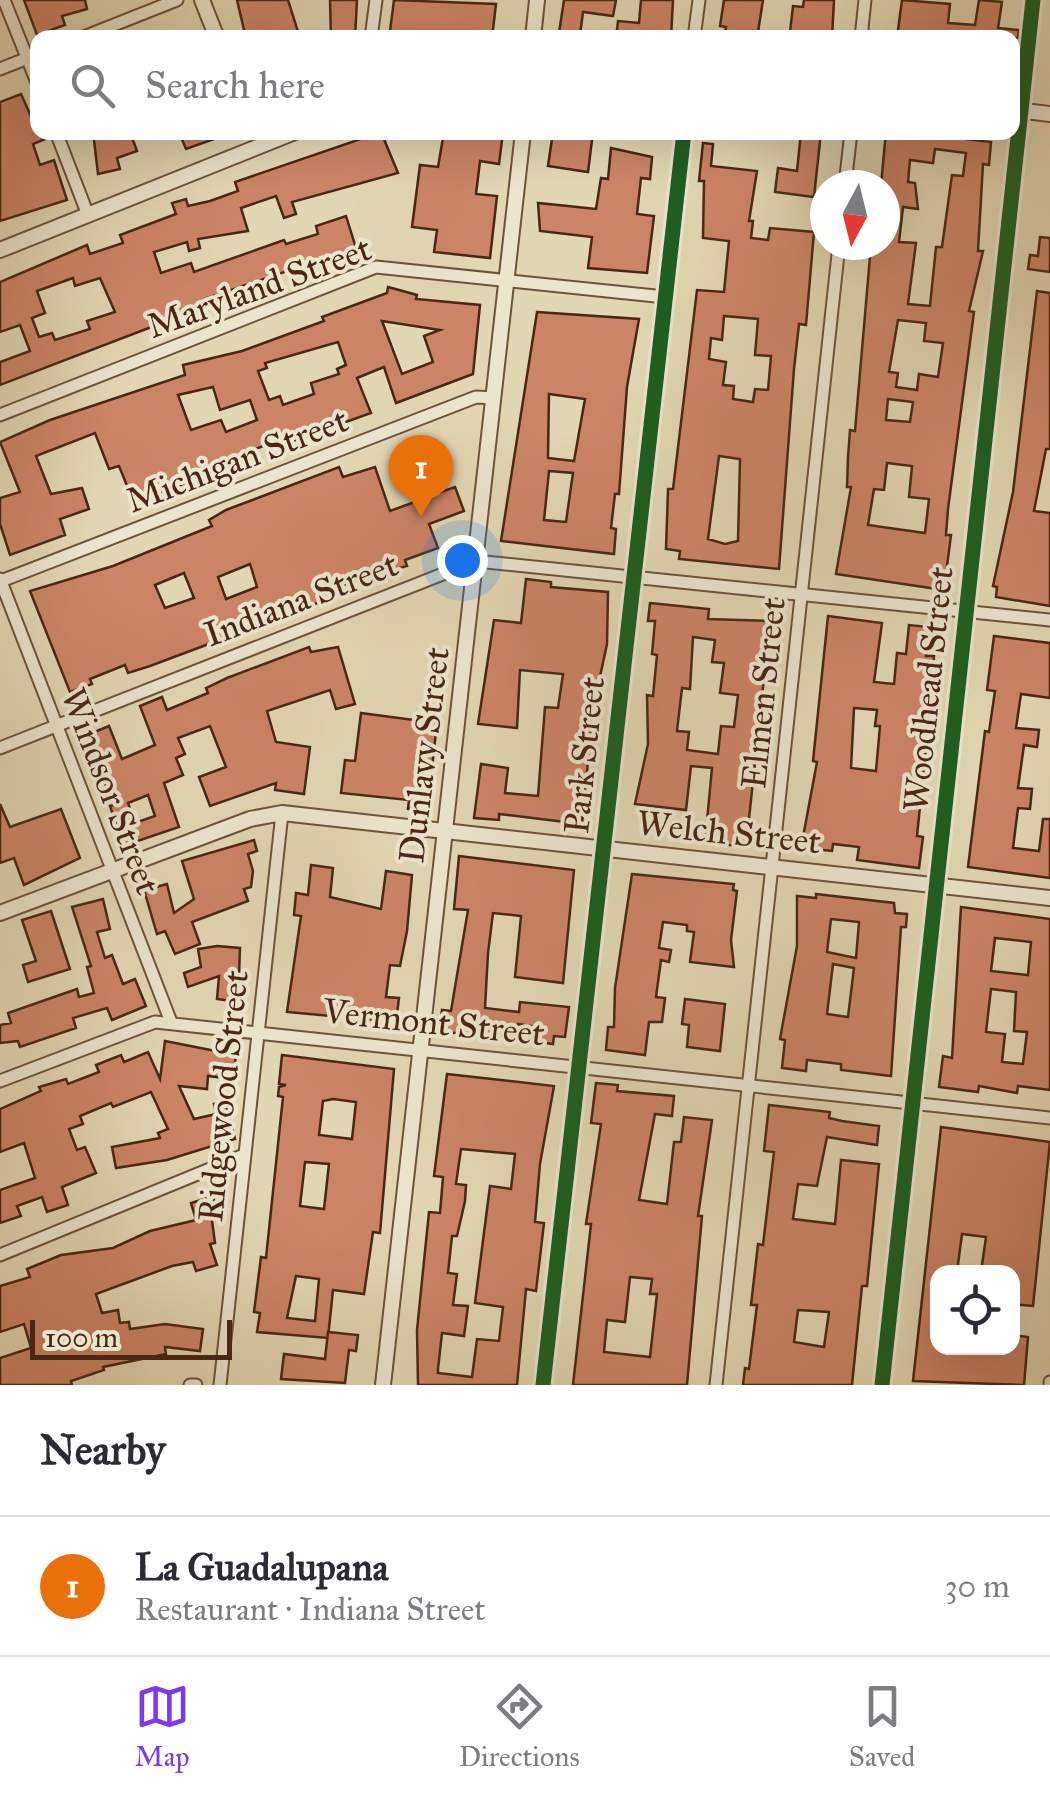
<!DOCTYPE html>
<html lang="en">
<head>
<meta charset="utf-8">
<style>
	:root { --surface:#fff; --page:#f7f7f7; --text:#2b2b33; --muted:#7c7c81; --line:#e1e1e2; --accent:#7c3aed }
	body { margin:0; font-family:"IM FELL Great Primer",serif; background:var(--page); color:var(--text) }
	.controls { position:absolute; right:30px; bottom:30px; display:grid; overflow:hidden; border-radius:20px; box-shadow:0 10px 40px #0002 }
	.controls button { width:90px; height:90px; display:grid; place-items:center; padding:0; border:0; border-bottom:2px solid var(--line); background:var(--surface); color:var(--text); font:50px sans-serif }
	.compass { position:absolute; left:810px; top:170px; width:90px; height:90px; border-radius:50%; background:var(--surface); box-shadow:0 10px 40px #0002; rotate:187deg }
	.scale { position:absolute; left:30px; bottom:25px; width:202px; box-sizing:border-box; padding-left:10px; border:5px solid #482714; border-top:0; font-size:28px; line-height:35px; white-space:nowrap; color:#482714; -webkit-text-stroke:8px #ece5ce; paint-order:stroke }
	.you { position:absolute; left:462px; top:560px; width:35px; height:35px; margin:-25px; border:8px solid #fff; border-radius:50%; background:#1a73e8; box-shadow:0 0 0 15px #1a73e833 }
	.badge { display:grid; place-items:center; width:65px; height:65px; border-radius:50%; background:var(--accent); color:#fff; font-size:32px; font-weight:700 }
	.pin { position:absolute; translate:-50% -82px; filter:drop-shadow(0 2px 5px #0008) }
	.pin::after { content:''; position:absolute; top:52px; width:35px; height:30px; background:inherit; clip-path:polygon(0 0,100% 0,50% 100%) }
	.list { margin:0; padding:0; list-style:none }
	h2 { display:flex; justify-content:space-between; align-items:center; height:130px; margin:0; padding:0 40px; font-size:42px }
	h2 small { font-size:32px; font-weight:400; color:var(--muted) }
	.list li { display:grid; grid-template-columns:65px 1fr auto; gap:30px; align-items:center; box-sizing:border-box; height:140px; padding:0 40px; border-top:2px solid var(--line) }
	.list b { display:block; font-size:38px; white-space:nowrap }
	.list p { margin:0; font-size:32px; white-space:nowrap; color:var(--muted) }
	.list em { font-size:32px; font-style:normal; color:var(--muted) }
	.icon { flex:none; width:55px; height:55px; fill:none; stroke:currentColor; stroke-width:2; stroke-linecap:round; stroke-linejoin:round }
	.map { position:relative; flex:none; width:1050px; height:1385px; overflow:hidden }
	.search { position:absolute; background:var(--surface); box-shadow:0 10px 40px #0002; left:30px; right:30px; top:30px; height:110px; display:flex; align-items:center; gap:25px; box-sizing:border-box; padding:0 35px; border-radius:20px; color:var(--muted); font-size:38px }
	.sheet { height:270px; background:var(--surface) }
	nav { display:flex; justify-content:space-around; align-items:center; box-sizing:border-box; height:140px; border-top:2px solid var(--line); background:var(--surface); font-size:28px; color:var(--muted) }
	nav a { display:grid; justify-items:center; gap:5px }
	nav .on { color:var(--accent) }
	.map>svg:first-child { display:block }
	.building { fill:#cc8466; stroke:#482714; stroke-width:2.5; fill-rule:evenodd }
	.lines { fill:none; stroke-linecap:round; stroke-linejoin:round }
	.minor-casing { stroke:#6e533c; stroke-width:15 }
	.tertiary-casing { stroke:#6e533c; stroke-width:18 }
	.minor { stroke:#ece5ce; stroke-width:11 }
	.tertiary { stroke:#ece5ce; stroke-width:14 }
	.cycleway-casing { stroke:#ece5ce; stroke-width:21 }
	.cycleway { stroke:#1b5e20; stroke-width:15 }
	.labels { text-anchor:middle; stroke-width:8; stroke-linejoin:round; paint-order:stroke }
	.street-label { font-size:35px; fill:#482714; stroke:#ece5ce }
</style>
</head>
<body>
<div class="map">
<svg width="1050" height="1385" viewBox="0 0 1050 1385">
	<rect width="100%" height="100%" fill="#e2d7b3"/>
	<filter id="stains"><feTurbulence type="fractalNoise" baseFrequency=".002" numOctaves="4"/><feColorMatrix values="0 0 0 0 .2 0 0 0 0 .09 0 0 0 0 .02 0 0 0 .5 -.17"/></filter>
	<radialGradient id="worn" r=".72"><stop offset=".6" stop-color="#630" stop-opacity="0"/><stop offset="1" stop-color="#630" stop-opacity=".3"/></radialGradient>
	<g class="building">
		<path d="M24,0h61l2,9 -25,7 3,9 -28,10z"/>
		<path d="M237,0h51l12,38h-54z"/>
		<path d="M330,0h27l-2,38h-24z"/>
		<path d="M394,0l102,4 -4,34 -102,-7z"/>
		<path d="M564,0h52l-3,16 -30,-4 -3,23 -21,-2z"/>
		<path d="M641,0h32l-2,38h-55l2,-17 21,2z"/>
		<path d="M724,0h39l-5,32 -5,-1v7h-28l1,-11 -6,-1z"/>
		<path d="M804,0h30l-2,38 -42,-6 3,-26 10,1z"/>
		<path d="M902,0l48,4 -2,19 27,2 4,-25 23,2 -4,26 21,2 -1,8h-121z"/>
		<path d="M21,94l17,38h9l1,6 -15,6 7,21 14,-5 13,40 -67,21v-119z"/>
		<path d="M93,132h37l7,19 -20,7 3,11 -22,5z"/>
		<path d="M179,132h49v2l-42,15z"/>
		<path d="M381,132l17,41 -106,29 4,12 -12,4 -8,-22 -35,12 7,23 -50,8 2,9 -11,3 -2,-9 -33,10 7,21 30,-10 3,9 90,-32 2,4 32,-10 -2,-8 30,-10 10,32 -152,51 1,4 -25,13 -180,69v-23l30,-11 -10,-26 -20,7v-50l87,-37 3,9 33,-11 -3,-8 56,-21 -4,-11 14,-4 2,7 22,-5 28,-10 -3,-9zM73,278l2,8 25,-8 15,34 -28,9 3,8 -35,11 -3,-7 -13,4 -7,-19 13,-5 -8,-22z"/>
		<path d="M444,132h59l-4,32 -19,-3 -4,33 21,2 -7,62 -56,-6 3,-22 -25,-3 8,-62 18,2z"/>
		<path d="M553,132h40l-5,40 -40,-6z"/>
		<path d="M801,132h20l-7,65 -39,-5 3,-24 19,3z"/>
		<path d="M886,132h80l-1,7 26,3 -2,23 -6,-1 -5,87h5l-14,60 5,1 -26,197 -2,26h5l-7,55 -108,-16 15,-87h-4l1,-30 2,-27 5,1 16,-186h14v-60h-4zM935,149l31,4 -3,23 -11,-1 -10,72h-6l-6,59 -22,-2 8,-61 -17,-1 4,-35 15,2 -3,-26 -7,-1 2,-22 23,3zM898,320l28,3 -2,18 19,2 -5,34 -19,-3 -2,16 -21,-3 2,-14 -9,-1zM888,399l25,3 -3,20 -24,-2zM887,463l25,3 -3,31 20,2 -4,34 -57,-8 6,-36 10,1z"/>
		<path d="M703,143l10,1 -2,22 46,5 -8,50h4l-2,17 17,2 2,-12 44,4 -8,93 -7,-1 -5,45 -15,200 -100,-10 1,-8 -14,-2 2,-60h5l24,-199 27,2 5,-51 -26,-3 1,-57h-5zM724,316l34,3 -3,36 16,1 -3,34 -13,-1 -2,13 -20,-3 1,-13 -11,-1 3,-23 -17,-3 2,-21 11,2zM719,456l21,3 -2,82 -13,3 -17,-5z"/>
		<path d="M611,148l41,9 -2,22 -9,-1 -4,36 17,2 -7,57 -59,-5 4,-31 -52,-6 -2,-28 58,6 5,-31 7,1z"/>
		<path d="M1040,237l10,1v34l-22,-3 2,-14 8,1z"/>
		<path d="M388,287l29,8 -1,4 64,6 -7,69 -77,29 -12,-36 -27,11 14,35 -103,37 -2,-5 -32,12 3,7 -29,10 1,3 -12,7 -12,4 -2,-4 -45,17 -2,-5 -4,2 -13,-32 -10,3 -14,-36 -59,23 15,38 31,-6 7,21 -29,10 5,16 -55,20 -10,-31v-26l20,-6 -20,-50 50,-22 135,-45 -2,-10 59,-14 82,-30 -2,-4 65,-24zM382,321l58,9 -16,6 9,26 -31,12zM338,342l8,23 -9,4 2,5 -28,9 3,11 -31,11 -3,-9 -11,4 -11,-29 9,-3 -2,-5zM213,387l7,23 30,-10 7,20 -31,12 -5,-12 -30,10 -13,-35z"/>
		<path d="M1037,291l13,2v156h-4l-12,62 16,2v93l-54,-9 1,-10 -4,-1 20,-94z"/>
		<path d="M537,312l102,7 -12,68 -8,107h-4l-4,34 5,1 -2,25 -113,-13zM549,394l36,5 -11,62 -26,-3zM549,471l24,2 -7,49 -22,-2z"/>
		<path d="M419,440l22,52 14,-5 9,24 -35,13 9,24 -33,12 2,6 -57,16 -30,15 2,5 -63,18 -21,13 -88,33 -22,7 -3,-8 -35,14 2,5 -22,8 -40,-101 83,-25 99,-40 -3,-6 17,-10 113,-43 4,10 32,-10 15,44 33,-12 -22,-51zM250,564l7,23 -31,12 -8,-22zM184,573l10,25 -29,10 -10,-23z"/>
		<path d="M526,579l25,3v5l57,5 -1,52 -14,65 -11,115 -83,-10v6l-25,-2 7,-54 27,4 -3,25 33,3 7,-89 13,1 5,-34 -43,-4 -3,58 -39,-4 16,-104 27,3z"/>
		<path d="M650,603l59,6 -1,10 62,2 -24,226 -41,-5 7,-74 -21,-2 -5,44 -51,-6 13,-60 -1,-49 6,1 4,-41 -5,-1 3,-33h-7zM693,637l22,3 -3,22 12,1 -4,30 18,2 -4,32 -13,-1 -3,28 -31,-4 2,-18 -12,-1 5,-43 8,1z"/>
		<path d="M828,616l54,7 -8,59 20,2 3,-31 9,1 3,-29 20,2 -3,29h8l-4,59 -5,-1 -4,32 5,1 -9,89 6,1 -4,31 -62,-8 2,-13 -26,-3 -1,7 -31,-3 16,-86 -4,-1zM854,708l23,2 -2,16h5l-4,45 -25,-3z"/>
		<path d="M994,636l56,7v55l-29,-4 -5,34 23,2 -2,17 -13,-2 -6,43 14,1 -2,20 -12,-1 -5,40 26,3 4,-32h7v59l-82,-11 17,-136 4,1 6,-41 -8,-1z"/>
		<path d="M309,647l2,5 27,-5 17,57 -19,5 -6,-19 -63,21 9,31 34,5 -6,47 -29,-4 1,-7 -66,23 -11,-29 27,-10 -16,-41 -32,12 7,16 -9,4 7,17 -19,8 15,44 -56,19 -13,-40 4,-1 -29,-69 24,-10 13,33 33,-14 -15,-39 22,-9 5,13 41,-17 -2,-5 21,-10zM148,795l7,21 -20,7 -7,-20z"/>
		<path d="M361,713l76,10 -10,89 -19,-3 1,-9 -68,-7 4,-33 10,1z"/>
		<path d="M0,804l10,23 51,-18 19,49 -56,27 -10,-27 -14,5z"/>
		<path d="M254,840l3,11 -9,3 5,17 -2,16 -7,2 4,12 -56,21 8,22 -25,10 -10,-23 -8,3 -13,-44 23,-6 7,29 20,-14 -12,-38z"/>
		<path d="M459,856l115,14 -11,113 -48,-6 6,-61 -28,-3 -5,40 -3,55 34,4 1,-10 49,5 -4,30 -11,-1 -1,8 -16,-2 1,-15 -20,-3 -1,10 -15,-2 -1,7 -62,-8 3,-21 9,1 17,-101 -14,-1z"/>
		<path d="M311,865l22,3 -3,29 51,12 5,-38 26,4 -5,56 -7,35 -10,-1 -4,32 13,1 -3,24 -109,-10 14,-96 -7,-1 2,-22 12,2z"/>
		<path d="M632,874l102,10 -1,6 4,1 -6,49 3,27 -44,-5 4,-30 -7,-1v-6l-24,-3 -4,26 12,2 -2,12 -8,-2 -5,37 9,1 -3,24h-13l-4,33 -39,-5 2,-23h6l1,-39z"/>
		<path d="M816,894l78,9 1,10 12,1 -1,13h-5l-10,149 -50,-6v-6l-34,-4 -1,11 -24,-3 3,-28 -5,-1 17,-93v-50l19,2zM831,919l28,3 -3,36 -29,-6zM833,964l21,4 -6,49 -21,-3z"/>
		<path d="M103,899l7,30 -13,3 8,26 7,-3 11,29 12,-5 11,27 -34,14 -5,-12 -34,10 3,10 -56,19 -2,-6 -18,2v-18l11,-2 -3,-10 69,-24 2,8 15,-4 -7,-26 4,-1 -19,-59z"/>
		<path d="M961,907l89,12v171l-32,-4 -1,7 -38,-7 -1,6 -39,-5 4,-31 9,2zM995,938l36,4 -3,33 -37,-4zM991,989l25,3 -2,39 13,1 -4,32 -21,-2 3,-28 -19,-2z"/>
		<path d="M51,911l19,58 -42,13 -5,-17 13,-4 -14,-41z"/>
		<path d="M217,946l23,2 -2,54 -21,-3 2,-23 -31,11 -4,-14 17,-6 -3,-18z"/>
		<path d="M685,999l40,5 -5,47 -33,-4 2,-22 -7,-1z"/>
		<path d="M165,1041l71,14 -3,24 -25,-3 -1,13 -28,-3 15,33 22,-5 -2,-10 11,-3 10,38 -68,21 -51,8 -4,-21 48,-9 -2,-5 10,-4 -17,-37 -38,15 -2,-4 -31,13 3,8 -14,5 8,21 8,-3 11,26 -34,14 6,18 -21,7 -5,-15 -25,9 4,10 -21,7v-33l35,-12 -11,-35 -24,9v-43l41,-18 -2,-4 27,-8 2,5 31,-12 -3,-7 25,-10 3,7 24,-10 12,27z"/>
		<path d="M282,1055l112,14 -14,164 -7,-1 -9,62 -31,-4 -5,48 -71,-6 3,-19 -6,-1 7,-55 5,1 17,-161 -5,-1 1,-9 7,-2 -7,-1zM333,1099l23,3 -4,37 -33,-4 4,-34zM305,1162l24,2 -5,45 -24,-3zM296,1276l23,3 -4,42 -28,-3z"/>
		<path d="M447,1074l107,12 -14,78 -5,58 9,1 -8,68 -10,-2 -9,96h-99l-1,-55 12,-118 11,1 3,-36 -9,-1zM461,1149l54,5 -4,35 -21,-3 -15,117 28,4 -4,34 -22,-2 -5,38 -34,-4v-4l4,-36 22,3 4,-30 -15,-1 4,-31 -9,-1 4,-37h5l8,-35 1,-16 -10,-1z"/>
		<path d="M596,1083l22,2 -1,6 57,5 -2,20 -17,-2 -16,86 28,4 7,-62h7l3,-25 28,3 -14,96h4l-15,169h-114l18,-161h-5l15,-100 -10,-1zM630,1277l22,2 -2,15h7l-7,63 -46,-5 3,-32 18,2z"/>
		<path d="M769,1105l61,7 -1,6 13,3 37,5 -2,19 -50,-8 -10,49 -19,-2 -5,35 42,5 6,-64 38,4 -12,122h-5l-10,99h-109l2,-17 4,1 8,-64h-6l3,-26 4,-35 5,1 11,-93 -10,-1zM798,1310l31,2 -5,35 -30,-5z"/>
		<path d="M941,1127l109,15 -17,164 -21,-2v-32h-31l5,-35 -24,-3 -5,38h-19v76h74v-13l16,2 -4,48 -111,-4z"/>
		<path d="M213,1196l4,15 -6,2 4,30 -5,1 7,21 -21,6 -3,-9 -21,4 -76,28 6,19 16,-3 2,13 9,-1 1,7 35,-5 38,5 -3,22 -35,-4 1,7 -63,13 1,3 -33,11 1,4h-72v-27l31,-10 -7,-24 -24,8v-46l30,-9 -3,-8 34,-14 52,-7 37,-17 46,-11 -5,-17z"/>
		<path d="M328,1332l30,3 -2,16 -7,-1 -4,33 -64,-4 3,-25 41,5z"/>
	</g>
	<g class="lines">
		<g class="minor-casing">
			<g id="minor">
				<path d="M4,0l34,85"/>
				<path d="M81,38l96,-38"/>
				<path d="M371,38l5,-38"/>
				<path d="M694,38l5,-38"/>
				<path d="M861,38l4,-38"/>
				<path d="M0,69l38,-15"/>
				<path d="M56,132l32,83"/>
				<path d="M845,185l6,-53"/>
				<path d="M0,415l376,-148 289,30"/>
				<path d="M0,579l171,443"/>
				<path d="M1,581l475,-184 18,1"/>
				<path d="M0,748l476,-187 574,59"/>
				<path d="M0,1081l155,-59 895,96"/>
				<path d="M0,1255l244,-100"/>
				<path d="M190,1385h6"/>
				<path d="M220,1385l62,-572"/>
				<path d="M543,1385l141,-1253"/>
				<path d="M716,1385l123,-1140"/>
				<path d="M1050,1385v-3"/>
			</g>
		</g>
		<g class="tertiary-casing">
			<g id="tertiary">
				<path d="M202,0l15,38"/>
				<path d="M533,38l4,-38"/>
				<path d="M1016,110l34,4"/>
				<path d="M0,250l295,-118"/>
				<path d="M0,913l250,-94 32,-6 768,85"/>
				<path d="M383,1385l140,-1253"/>
				<path d="M882,1385l151,-1385"/>
			</g>
		</g>
		<use href="#minor" class="minor"/>
		<use href="#tertiary" class="tertiary"/>
		<g class="cycleway-casing">
			<g id="cycleway">
				<path d="M543,1385l141,-1253"/>
				<path d="M882,1385l151,-1385"/>
			</g>
		</g>
		<use href="#cycleway" class="cycleway"/>
	</g>
	<g class="labels">
		<g class="street-label">
			<text transform="translate(259 287) rotate(-20)" y="12">Maryland Street</text>
			<text transform="translate(237 460) rotate(-21)" y="12">Michigan Street</text>
			<text transform="translate(301 599) rotate(-21)" y="12">Indiana Street</text>
			<text transform="translate(928 689) rotate(-84)" y="12">Woodhead Street</text>
			<text transform="translate(763 693) rotate(-84)" y="12">Elmen Street</text>
			<text transform="translate(424 755) rotate(-83)" y="12">Dunlavy Street</text>
			<text transform="translate(584 755) rotate(-84)" y="12">Park Street</text>
			<text transform="translate(111 791) rotate(69)" y="12">Windsor Street</text>
			<text transform="translate(729 832) rotate(6)" y="12">Welch Street</text>
			<text transform="translate(434 1022) rotate(6)" y="12">Vermont Street</text>
			<text transform="translate(223 1096) rotate(-84)" y="12">Ridgewood Street</text>
		</g>
	</g>
	<rect width="100%" height="100%" filter="url(#stains)"/>
	<rect width="100%" height="100%" fill="url(#worn)"/>
</svg>
<div class="controls">
<button><svg class="icon" aria-label="locate" viewBox="0 0 24 24"><circle cx="12" cy="12" r="6"/><path d="M12 2v4M12 18v4M2 12h4M18 12h4"/></svg></button>
</div>
<svg class="compass" viewBox="-18 -18 36 36"><path d="M0-13l5 13h-10z" fill="#e53935"/><path d="M0 13l5-13h-10z" fill="#7c7c81"/></svg>
<div class="scale">100 m</div>
<div class="you"></div>
<div class="pin badge" style="left:421px;top:517px;background:#e8710a">1</div>
<div class="search"><svg class="icon" aria-label="search" viewBox="0 0 24 24"><circle cx="10" cy="10" r="6"/><path d="M15 15l6 6"/></svg>Search here</div>
</div>
<section class="sheet">
<h2>Nearby<small></small></h2>
<ul class="list">
<li><span class="badge" style="background:#e8710a">1</span><div><b>La Guadalupana</b><p>Restaurant · Indiana Street</p></div><em>30 m</em></li>
</ul>
</section>
<nav>
<a class="on"><svg class="icon" aria-label="map" viewBox="0 0 24 24"><path d="M3 6l6-2 6 2 6-2v14l-6 2-6-2-6 2zM9 4v14M15 6v14"/></svg>Map</a>
<a><svg class="icon" aria-label="directions" viewBox="0 0 24 24"><path d="M12 3l9 9-9 9-9-9zM9 14v-3h6M13 9l2 2-2 2"/></svg>Directions</a>
<a><svg class="icon" aria-label="saved" viewBox="0 0 24 24"><path d="M7 4h10v16l-5-4-5 4z"/></svg>Saved</a>
</nav>
</body>
</html>
